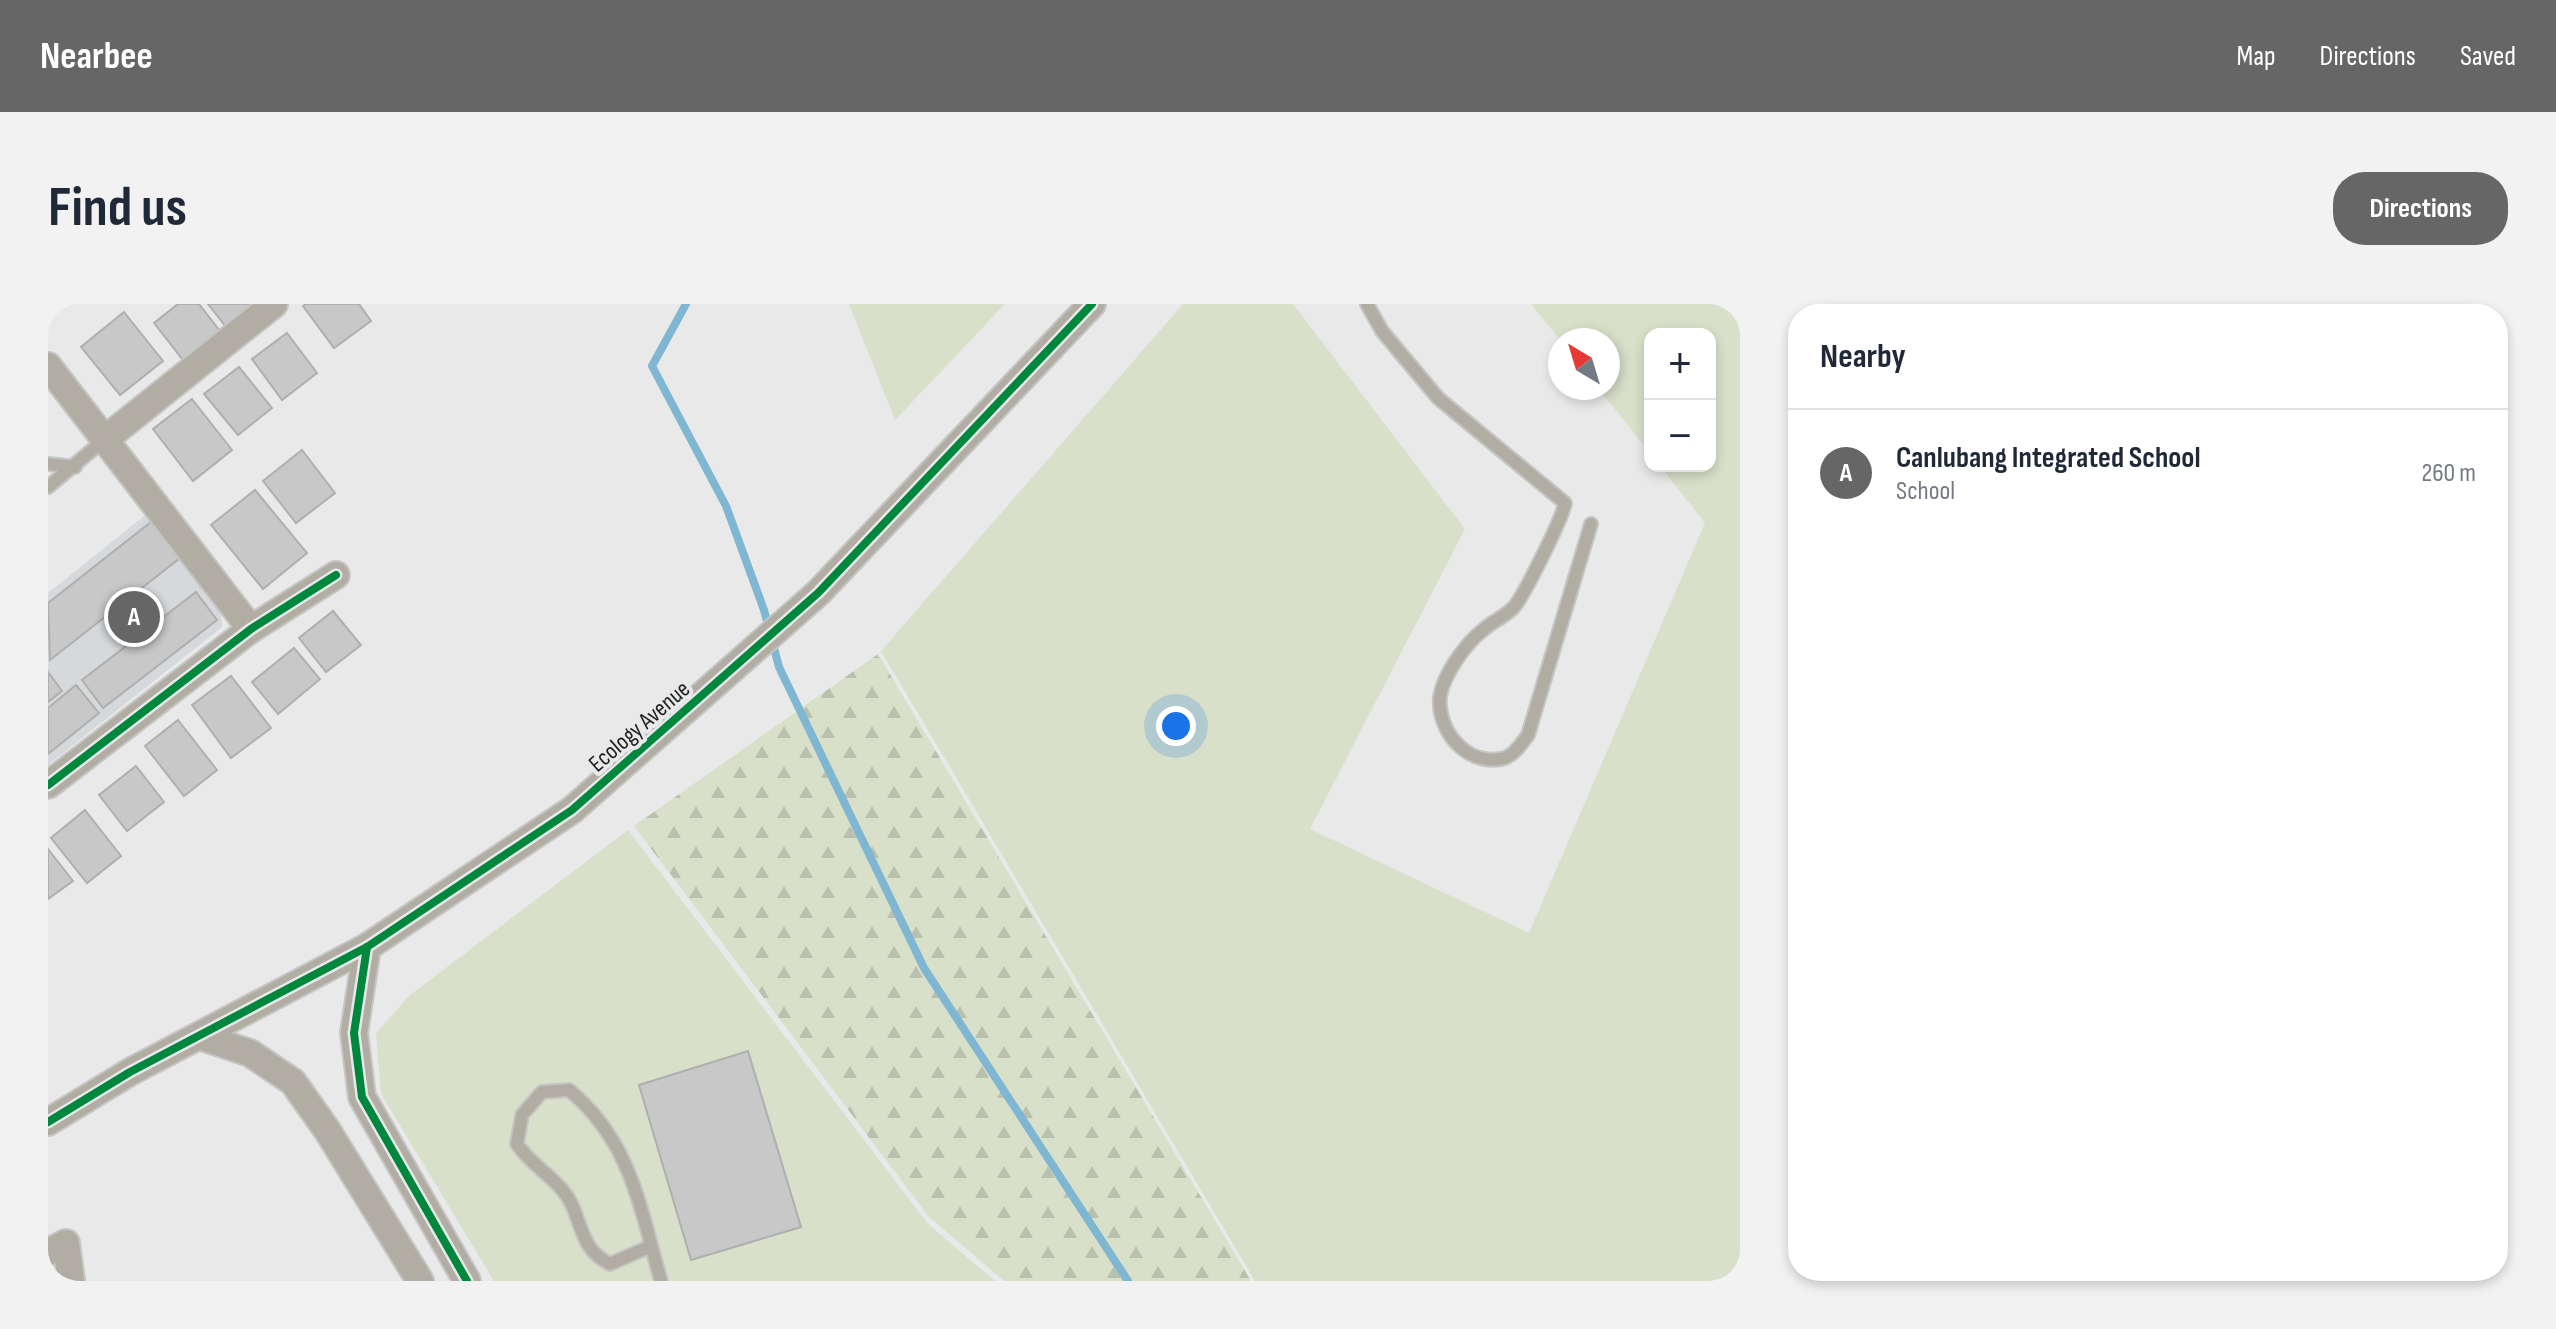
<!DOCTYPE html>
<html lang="en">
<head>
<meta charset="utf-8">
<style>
	:root { --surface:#fff; --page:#f2f2f3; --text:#1f2937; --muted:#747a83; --line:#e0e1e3; --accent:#666 }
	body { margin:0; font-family:"Sofia Sans Condensed",sans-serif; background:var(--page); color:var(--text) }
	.controls { position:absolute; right:24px; top:24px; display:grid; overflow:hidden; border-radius:16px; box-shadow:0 4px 12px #0003 }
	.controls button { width:72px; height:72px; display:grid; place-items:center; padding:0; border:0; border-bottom:2px solid var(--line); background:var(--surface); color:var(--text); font:40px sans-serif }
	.compass { position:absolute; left:1500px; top:24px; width:72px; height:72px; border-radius:50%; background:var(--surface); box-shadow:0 4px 12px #0003; rotate:322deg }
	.you { position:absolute; left:1128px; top:422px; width:28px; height:28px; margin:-20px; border:6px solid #fff; border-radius:50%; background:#1a73e8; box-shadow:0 0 0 12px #1a73e833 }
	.badge { display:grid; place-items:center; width:52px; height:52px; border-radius:50%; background:var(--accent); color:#fff; font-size:26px; font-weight:700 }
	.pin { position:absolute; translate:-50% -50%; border:4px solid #fff; box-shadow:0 2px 8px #0006 }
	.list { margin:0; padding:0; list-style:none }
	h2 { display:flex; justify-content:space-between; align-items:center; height:104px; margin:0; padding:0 32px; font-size:34px }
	h2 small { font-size:26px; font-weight:400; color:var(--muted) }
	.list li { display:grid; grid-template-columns:52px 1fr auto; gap:24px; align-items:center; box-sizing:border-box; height:128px; padding:0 32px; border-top:2px solid var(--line) }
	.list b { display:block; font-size:30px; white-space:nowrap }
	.list p { margin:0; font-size:26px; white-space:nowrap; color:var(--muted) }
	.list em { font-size:26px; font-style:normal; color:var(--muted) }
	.map { position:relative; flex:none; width:1692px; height:977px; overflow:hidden; border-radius:32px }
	header { display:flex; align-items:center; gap:48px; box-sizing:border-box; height:112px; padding:0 40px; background:var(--accent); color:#fff }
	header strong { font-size:38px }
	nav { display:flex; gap:44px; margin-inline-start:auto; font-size:28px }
	.intro { display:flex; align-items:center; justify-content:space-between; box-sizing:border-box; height:192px; padding:0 48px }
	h1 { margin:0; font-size:56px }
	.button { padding:20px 36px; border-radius:32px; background:var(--accent); color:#fff; font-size:28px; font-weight:700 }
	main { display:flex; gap:48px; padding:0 48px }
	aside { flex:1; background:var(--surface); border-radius:32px; box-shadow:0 4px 12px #0003 }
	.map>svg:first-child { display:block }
	.built { fill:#d5d9dc }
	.green { fill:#d8e0ca }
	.forest { fill:url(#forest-firs) }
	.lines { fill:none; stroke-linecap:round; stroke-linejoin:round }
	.stream { stroke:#7fb6d1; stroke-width:8 }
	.building { fill:#c8c8c9; stroke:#afafaf; stroke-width:2 }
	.service-casing { stroke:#c5c5c5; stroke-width:16 }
	.minor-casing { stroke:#c5c5c5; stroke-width:30 }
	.service { stroke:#b2ada2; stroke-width:12 }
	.minor { stroke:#b2ada2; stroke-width:26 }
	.cycleway-casing { stroke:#e8e9ea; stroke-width:13 }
	.cycleway { stroke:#00873e; stroke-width:8 }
	.labels { text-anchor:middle; stroke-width:8; stroke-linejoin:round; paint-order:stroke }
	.street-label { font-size:24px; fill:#1f1f1f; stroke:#e8e9ea }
</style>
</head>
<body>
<header>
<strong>Nearbee</strong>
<nav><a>Map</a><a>Directions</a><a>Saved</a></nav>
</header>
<div class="intro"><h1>Find us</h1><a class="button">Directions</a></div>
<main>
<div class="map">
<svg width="1692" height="977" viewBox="0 0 1692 977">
	<defs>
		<pattern id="forest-firs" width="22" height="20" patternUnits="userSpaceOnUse" patternTransform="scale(2)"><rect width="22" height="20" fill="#d8e0ca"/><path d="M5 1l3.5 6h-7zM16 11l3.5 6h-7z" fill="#b9c0ad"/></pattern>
	</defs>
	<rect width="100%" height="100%" fill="#e9e9e9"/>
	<path class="built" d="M100,209l72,93 2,21 -174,138v-172z"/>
	<g class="green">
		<path d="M801,0h156l-110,116z"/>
		<path d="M1135,0h110l172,225 -155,300 219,104 176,-410 -45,-57h50v-132h-60v119l-52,-65h10v-48h-48l-29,-36h209v977h-485l-374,-630z"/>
		<path d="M580,526l300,394 67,57h-501l-113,-187 -5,-61 34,-38z"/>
	</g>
	<path class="forest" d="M830,350l373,627h-247l-75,-64 -295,-391z"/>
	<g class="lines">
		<path class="stream" d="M638,0l-34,62 74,140 38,104 15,57 145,301 204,313"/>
	</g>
	<g class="building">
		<path d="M130,0h21l21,27 -37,29 -29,-37z"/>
		<path d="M160,0h49l-30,24z"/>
		<path d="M258,0h53l12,17 -37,27 -31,-42z"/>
		<path d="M76,8l39,49 -43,34 -39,-48z"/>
		<path d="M239,29l30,40 -35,27 -30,-41z"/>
		<path d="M191,63l33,41 -34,27 -34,-41z"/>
		<path d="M144,95l40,51 -39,31 -40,-52z"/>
		<path d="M254,146l33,43 -39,30 -33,-42z"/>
		<path d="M207,186l52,63 -44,36 -52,-64z"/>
		<path d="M103,218l29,36 -130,102 -2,-57z"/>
		<path d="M148,288l21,28 -114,88 -21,-28z"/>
		<path d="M285,307l28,34 -35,27 -27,-34z"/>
		<path d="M246,344l26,31 -42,35 -26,-32z"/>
		<path d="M0,368l14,19 -14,11z"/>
		<path d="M183,372l40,52 -40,30 -39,-53z"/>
		<path d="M28,381l23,28 -51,41v-46z"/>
		<path d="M130,416l39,50 -33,26 -39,-50z"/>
		<path d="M88,462l28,36 -37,29 -28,-36z"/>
		<path d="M37,506l36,46 -34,27 -36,-45z"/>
		<path d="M0,545l25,32 -25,18z"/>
		<path d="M700,747l53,176 -110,33 -52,-175z"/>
	</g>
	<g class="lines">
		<g class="service-casing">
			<g id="service">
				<path d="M1319,0l15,27 56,67 127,105c-2,14 -42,95 -52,105 -9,9 -21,14 -30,22 -17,13 -40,45 -43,67 -3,33 25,68 61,62 12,-2 20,-15 27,-24l63,-211"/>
				<path d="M0,160l27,3"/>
				<path d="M0,183l56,-47"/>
				<path d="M603,942l-41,18c-28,-14 -27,-36 -39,-61 -12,-24 -40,-37 -54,-59l5,-29 20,-23 27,-2c62,51 71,118 92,191"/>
			</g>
		</g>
		<g class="minor-casing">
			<g id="minor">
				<path d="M0,62l203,263"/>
				<path d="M56,136l170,-136"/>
				<path d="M0,481l203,-156 85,-54"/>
				<path d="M319,643l-13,86 8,64 105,184"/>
				<path d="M151,732l51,17 43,29 34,48 93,151"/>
				<path d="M0,818l82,-50 237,-125 205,-137 246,-217 274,-289"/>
				<path d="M0,948l18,-9 5,38"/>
			</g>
		</g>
		<use href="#service" class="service"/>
		<use href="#minor" class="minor"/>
		<g class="cycleway-casing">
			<g id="cycleway">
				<path d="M0,481l203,-156 85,-54"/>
				<path d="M319,643l-13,86 8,64 105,184"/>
				<path d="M0,818l82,-50 237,-125 205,-137 246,-217 274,-289"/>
			</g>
		</g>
		<use href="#cycleway" class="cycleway"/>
	</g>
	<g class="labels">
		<g class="street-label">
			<text transform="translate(591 422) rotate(-41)" y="8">Ecology Avenue</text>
		</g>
	</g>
</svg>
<div class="controls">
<button>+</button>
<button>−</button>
</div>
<svg class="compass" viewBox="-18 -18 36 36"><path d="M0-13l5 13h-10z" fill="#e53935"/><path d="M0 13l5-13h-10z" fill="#747a83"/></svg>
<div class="you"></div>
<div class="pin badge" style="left:86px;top:313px">A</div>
</div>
<aside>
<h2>Nearby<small></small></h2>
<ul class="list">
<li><span class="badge">A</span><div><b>Canlubang Integrated School</b><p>School</p></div><em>260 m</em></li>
</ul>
</aside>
</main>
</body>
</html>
